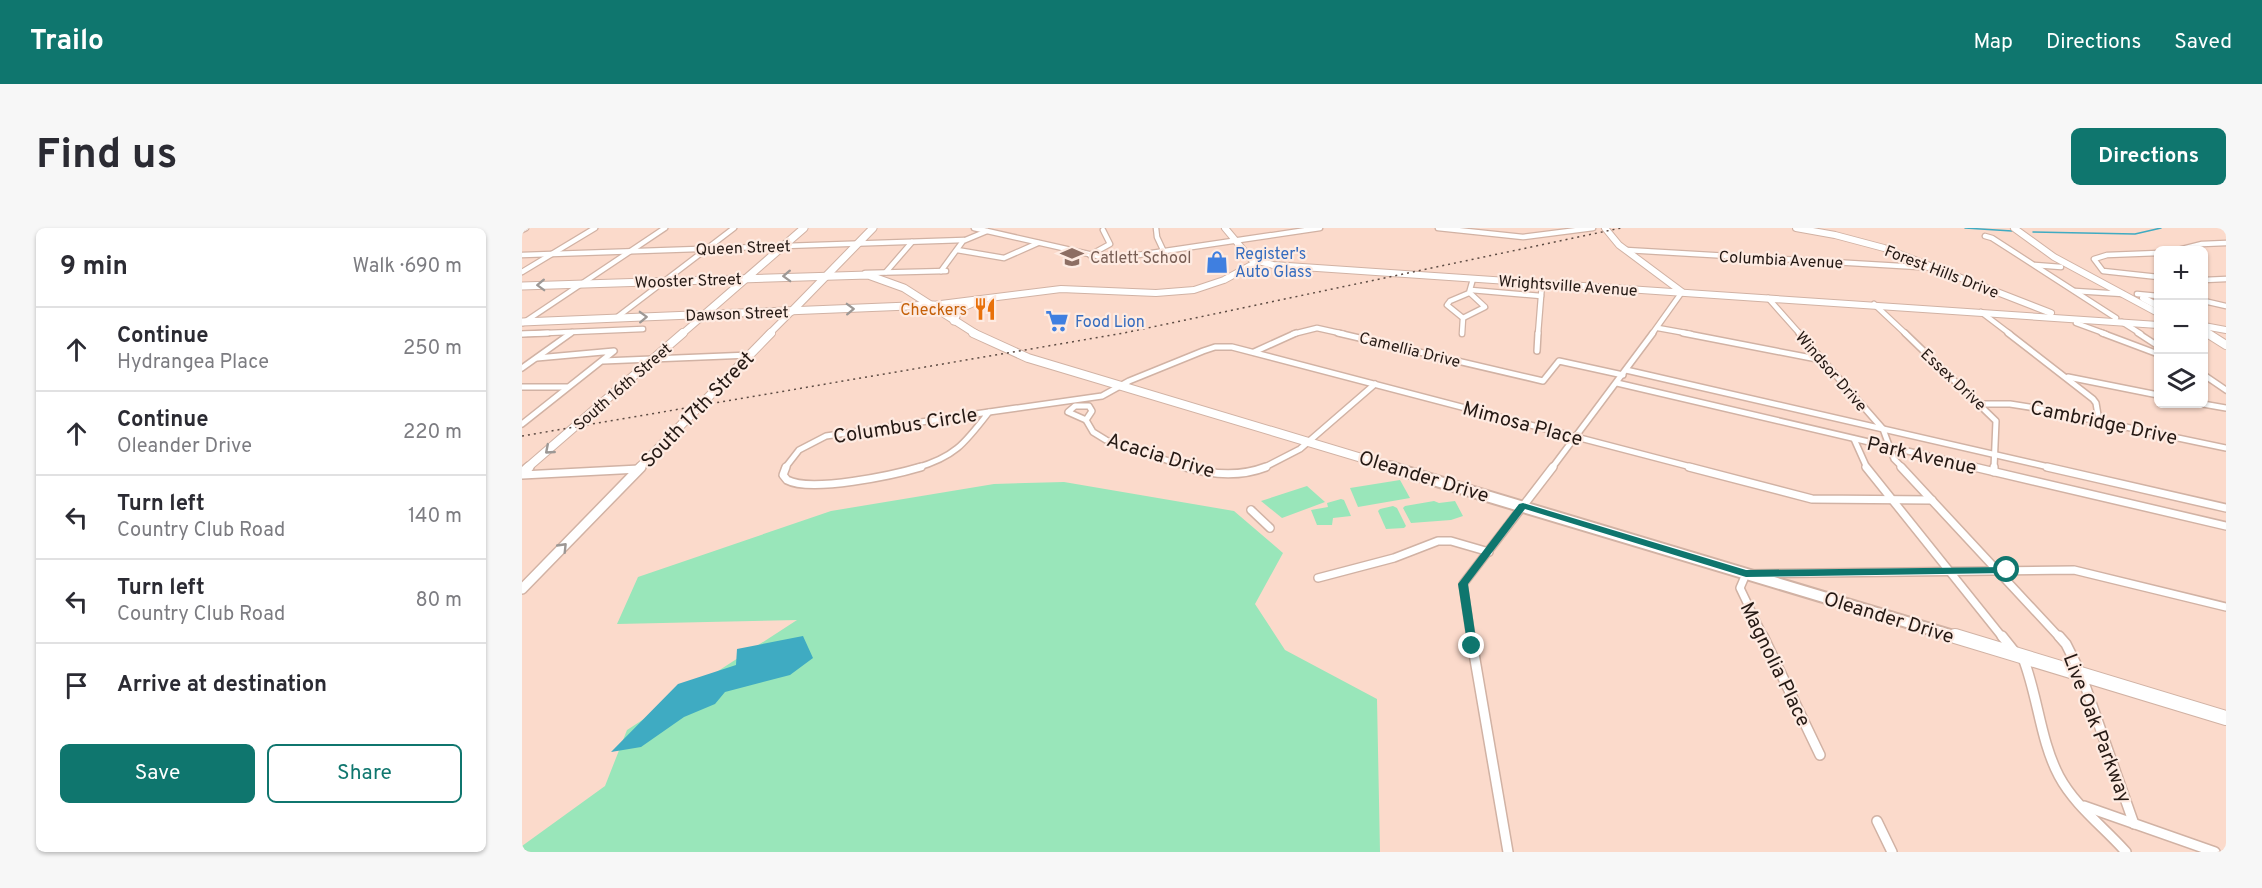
<!DOCTYPE html>
<html lang="en">
<head>
<meta charset="utf-8">
<style>
	:root { --surface:#fff; --page:#f7f7f7; --text:#2b2b33; --muted:#7c7c81; --line:#e1e1e2; --accent:#0f766e }
	body { margin:0; font-family:Overpass,sans-serif; background:var(--page); color:var(--text) }
	.controls { position:absolute; right:18px; top:18px; display:grid; overflow:hidden; border-radius:9px; box-shadow:0 2px 4px #0004 }
	.controls button { width:54px; height:54px; display:grid; place-items:center; padding:0; border:0; border-bottom:2px solid var(--line); background:var(--surface); color:var(--text); font:30px sans-serif }
	.stop { position:absolute; width:18px; height:18px; margin:-14px; border:4px solid #0f766e; border-radius:50%; background:#fff }
	.stop.end { background:#0f766e; border-color:#fff; box-shadow:0 2px 6px #0008 }
	.list { margin:0; padding:0; list-style:none }
	h2 { display:flex; justify-content:space-between; align-items:center; height:78px; margin:0; padding:0 24px; font-size:26px }
	h2 small { font-size:20px; font-weight:400; color:var(--muted) }
	.list li { display:grid; grid-template-columns:39px 1fr auto; gap:18px; align-items:center; box-sizing:border-box; height:84px; padding:0 24px; border-top:2px solid var(--line) }
	.list b { display:block; font-size:22px; white-space:nowrap }
	.list p { margin:0; font-size:20px; white-space:nowrap; color:var(--muted) }
	.list em { font-size:20px; font-style:normal; color:var(--muted) }
	.actions { display:flex; gap:12px; padding:18px 24px }
	.actions a { flex:1; padding:14px 0; border:2px solid var(--accent); border-radius:9px; text-align:center; font-size:21px; color:var(--accent) }
	.actions .main { background:var(--accent); color:#fff }
	.icon { flex:none; width:33px; height:33px; fill:none; stroke:currentColor; stroke-width:2; stroke-linecap:round; stroke-linejoin:round }
	.map { position:relative; flex:none; width:1704px; height:624px; overflow:hidden; border-radius:9px }
	header { display:flex; align-items:center; gap:36px; box-sizing:border-box; height:84px; padding:0 30px; background:var(--accent); color:#fff }
	header strong { font-size:28px }
	nav { display:flex; gap:33px; margin-inline-start:auto; font-size:21px }
	.intro { display:flex; align-items:center; justify-content:space-between; box-sizing:border-box; height:144px; padding:0 36px }
	h1 { margin:0; font-size:42px }
	.button { padding:15px 27px; border-radius:9px; background:var(--accent); color:#fff; font-size:21px; font-weight:700 }
	main { display:flex; gap:36px; padding:0 36px }
	aside { flex:1; background:var(--surface); border-radius:9px; box-shadow:0 2px 4px #0004 }
	.map>svg:first-child { display:block }
	.green { fill:#99e6ba }
	.water { fill:#3fabc2 }
	.lines { fill:none; stroke-linecap:round; stroke-linejoin:round }
	.stream { stroke:#3fabc2; stroke-width:1.5 }
	.street-far3-casing { stroke:#d1b2a4; stroke-width:7 }
	.street-far2-casing { stroke:#d1b2a4; stroke-width:8 }
	.street-far1-casing { stroke:#d1b2a4; stroke-width:10 }
	.street-casing { stroke:#d1b2a4; stroke-width:12 }
	.secondary-far2-casing { stroke:#d1b2a4; stroke-width:8 }
	.secondary-far1-casing { stroke:#d1b2a4; stroke-width:10 }
	.secondary-casing { stroke:#d1b2a4; stroke-width:12 }
	.primary-far3-casing { stroke:#d1b2a4; stroke-width:9 }
	.primary-far2-casing { stroke:#d1b2a4; stroke-width:10 }
	.primary-far1-casing { stroke:#d1b2a4; stroke-width:14 }
	.primary-casing { stroke:#d1b2a4; stroke-width:16 }
	.street-far3 { stroke:#fff; stroke-width:4.5 }
	.street-far2 { stroke:#fff; stroke-width:5 }
	.street-far1 { stroke:#fff; stroke-width:7 }
	.street { stroke:#fff; stroke-width:9 }
	.secondary-far2 { stroke:#fff; stroke-width:6 }
	.secondary-far1 { stroke:#fff; stroke-width:8 }
	.secondary { stroke:#fff; stroke-width:9 }
	.primary-far3 { stroke:#fff; stroke-width:7 }
	.primary-far2 { stroke:#fff; stroke-width:8 }
	.primary-far1 { stroke:#fff; stroke-width:10 }
	.primary { stroke:#fff; stroke-width:14 }
	.rail { stroke:#5d4b43; stroke-width:1.5; stroke-dasharray:2 4; stroke-linecap:butt }
	.oneway { stroke:#9d9895 }
	.route { fill:#0f766e }
	.labels { text-anchor:middle; stroke-width:4.5; stroke-linejoin:round; paint-order:stroke }
	.far-street-label { font-size:16px; fill:#251914; stroke:#feebe2 }
	.far-shop-label { font-size:16px; fill:#366cbe; stroke:#feebe2; text-anchor:start }
	.far-education-label { font-size:16px; fill:#785e54; stroke:#feebe2; text-anchor:start }
	.far-food-label { font-size:16px; fill:#c56008; stroke:#feebe2; text-anchor:end }
	.street-label { font-size:20px; fill:#251914; stroke:#feebe2 }
</style>
</head>
<body>
<header>
<strong>Trailo</strong>
<nav><a>Map</a><a>Directions</a><a>Saved</a></nav>
</header>
<div class="intro"><h1>Find us</h1><a class="button">Directions</a></div>
<main>
<aside>
<h2>9 min<small>Walk · 690 m</small></h2>
<ul class="list">
<li><svg class="icon" aria-label="ahead" viewBox="0 0 24 24"><path d="M12 20V5M6 11l6-6 6 6"/></svg><div><b>Continue</b><p>Hydrangea Place</p></div><em>250 m</em></li>
<li><svg class="icon" aria-label="ahead" viewBox="0 0 24 24"><path d="M12 20V5M6 11l6-6 6 6"/></svg><div><b>Continue</b><p>Oleander Drive</p></div><em>220 m</em></li>
<li><svg class="icon" aria-label="left" viewBox="0 0 24 24"><path d="M17 20v-9H6M10 6l-5 5 5 5"/></svg><div><b>Turn left</b><p>Country Club Road</p></div><em>140 m</em></li>
<li><svg class="icon" aria-label="left" viewBox="0 0 24 24"><path d="M17 20v-9H6M10 6l-5 5 5 5"/></svg><div><b>Turn left</b><p>Country Club Road</p></div><em>80 m</em></li>
<li><svg class="icon" aria-label="arrive" viewBox="0 0 24 24"><path d="M6 21V4h12l-3 4 3 4H6"/></svg><div><b>Arrive at destination</b></div></li>
</ul>
<div class="actions"><a class="main">Save</a><a>Share</a></div>
</aside>
<div class="map">
<svg width="1704" height="624" viewBox="0 0 1704 624">
	<rect width="100%" height="100%" fill="#fbdacb"/>
	<g class="green">
		<path d="M878,252l10,18 -52,9 -8,-19z"/>
		<path d="M542,254l170,29 49,42 -28,51 30,46 92,49 3,153h-858v-6l83,-60 22,-56 170,-110 -180,4 21,-47 193,-66 163,-27z"/>
		<path d="M785,258l18,16 -43,16 -21,-17z"/>
		<path d="M819,271l3,1 7,16 -18,2 -1,7h-15l-6,-15 17,-3 -1,-4z"/>
		<path d="M912,273l5,2 16,-2 8,15 -12,4 -40,3 -8,-15 2,-2z"/>
		<path d="M871,278l4,2 9,18 -2,2 -18,1 -8,-18 2,-2z"/>
	</g>
	<path class="water" d="M281,408l10,22 -23,17 -65,17 -10,12 -31,13 -43,30 -30,5 67,-68 58,-19 1,-16z"/>
	<g class="lines">
		<g class="stream">
			<path d="M1443,0l47,3"/>
			<path d="M1511,4l102,2 26,-6"/>
		</g>
		<g class="street-far3-casing">
			<g id="street-far3">
				<path d="M452,0l137,31 209,-31"/>
				<path d="M634,0l1,9 7,15"/>
				<path d="M916,0l85,9 70,-9"/>
				<path d="M0,2l4,-2"/>
				<path d="M1463,8l7,2 124,80"/>
				<path d="M435,22l47,8 34,-15"/>
				<path d="M1104,22l309,18"/>
				<path d="M1656,22l24,-6 24,-1"/>
				<path d="M1636,25l-51,2 -13,4 9,12 55,6"/>
				<path d="M0,27l442,-15"/>
				<path d="M568,27l20,-11 -7,-14"/>
				<path d="M1513,37l26,2"/>
				<path d="M419,43l22,-30 24,-10"/>
				<path d="M0,44l73,-44"/>
				<path d="M364,44l26,-30"/>
				<path d="M343,45l81,-2"/>
				<path d="M1682,52l22,-1"/>
				<path d="M949,62l70,6"/>
				<path d="M1553,63l48,3"/>
				<path d="M1615,66l21,2"/>
				<path d="M1246,70l32,36"/>
				<path d="M1682,73l22,5"/>
				<path d="M1352,76l32,30"/>
				<path d="M1459,84l29,22"/>
				<path d="M94,90l118,-90"/>
				<path d="M941,90l22,-11 -15,-14 1,-3"/>
				<path d="M1600,94l19,12"/>
				<path d="M1,95l142,-95"/>
				<path d="M1554,95l30,11"/>
				<path d="M1136,100l33,6"/>
				<path d="M0,106l121,-5"/>
				<path d="M47,106l3,-2"/>
				<path d="M771,106l24,-6 27,6"/>
				<path d="M940,106l1,-16 -16,-13 3,-4 19,-8 4,-14"/>
				<path d="M1016,106l4,-50"/>
				<path d="M1130,106l30,-42"/>
			</g>
		</g>
		<g class="street-far2-casing">
			<g id="street-far2">
				<path d="M816,105l205,48 16,-20 64,14"/>
				<path d="M1161,105l139,27"/>
				<path d="M1277,105l84,96 11,30 9,9"/>
				<path d="M1383,105l91,88 -2,47"/>
				<path d="M1486,105l85,66 3,4 3,18"/>
				<path d="M1580,105l56,21"/>
				<path d="M1616,105l20,13"/>
				<path d="M0,106l26,-1"/>
				<path d="M1015,123l1,-18"/>
				<path d="M732,124l42,-19"/>
				<path d="M81,133l147,-6"/>
				<path d="M0,140l49,-35"/>
				<path d="M1104,142l427,98"/>
				<path d="M1682,147l22,15"/>
				<path d="M1546,149l90,18"/>
				<path d="M1095,155l363,85"/>
				<path d="M0,159h45"/>
				<path d="M1459,176h29l25,4 191,40"/>
				<path d="M1681,176l23,4"/>
				<path d="M553,178h14l3,5 -6,9 -18,-8z"/>
				<path d="M467,184l113,-16 27,-15 74,-30 12,-4h17l463,121"/>
				<path d="M564,192l7,12 13,8 84,28"/>
				<path d="M0,196l92,-73 -77,7"/>
				<path d="M1332,211l13,29"/>
				<path d="M263,240l14,-18 27,-14 163,-24c-24,31 -34,45 -73,56"/>
				<path d="M741,240l37,-19 75,-65"/>
				<path d="M1030,240l101,-135"/>
			</g>
		</g>
		<g class="street-far1-casing">
			<g id="street-far1">
				<path d="M264,239l-3,8 4,5c24,13 107,-5 134,-13"/>
				<path d="M663,239c27,8 55,10 81,0"/>
				<path d="M1167,239l123,32 120,1"/>
				<path d="M1344,239l137,171"/>
				<path d="M1379,239l159,171"/>
				<path d="M1452,239l252,59"/>
				<path d="M1525,239l179,41"/>
				<path d="M1472,244v-5"/>
				<path d="M0,247l117,-6"/>
				<path d="M729,282l19,18"/>
				<path d="M796,350l76,-20 44,-17h13l38,11"/>
				<path d="M949,410l-8,-54 90,-117"/>
				<path d="M1242,410l-24,-50 6,-14 328,-4 152,37"/>
			</g>
		</g>
		<g class="street-casing">
			<g id="street">
				<path d="M949,408l37,216"/>
				<path d="M1241,408l57,119"/>
				<path d="M1480,408l12,15"/>
				<path d="M1537,408l7,8 15,30 53,150"/>
				<path d="M1501,430c15,38 17,82 36,118 16,30 45,51 67,76"/>
				<path d="M1562,578l131,46"/>
				<path d="M1355,593l15,31"/>
			</g>
		</g>
		<g class="secondary-far2-casing">
			<g id="secondary-far2">
				<path d="M703,0l26,31 22,6 885,60"/>
				<path d="M1083,0l14,17 63,47"/>
				<path d="M1274,0l39,7 49,13 167,65"/>
				<path d="M1492,0l40,29 104,56"/>
				<path d="M1621,70l15,8"/>
				<path d="M411,77l128,-16 95,4 38,-3 30,-10 33,-18"/>
				<path d="M1682,98l22,4"/>
				<path d="M1682,103l5,3"/>
				<path d="M160,106l22,-19"/>
				<path d="M247,106l23,-23"/>
			</g>
		</g>
		<g class="secondary-far1-casing">
			<g id="secondary-far1">
				<path d="M1685,105l19,12"/>
				<path d="M5,240l156,-135"/>
				<path d="M117,240l132,-135"/>
			</g>
		</g>
		<g class="secondary-casing">
			<g id="secondary">
				<path d="M0,245l7,-6"/>
				<path d="M0,361l119,-122"/>
			</g>
		</g>
		<g class="primary-far3-casing">
			<g id="primary-far3">
				<path d="M0,58l346,-11 36,13 72,46"/>
				<path d="M270,83l81,-83"/>
				<path d="M182,87l100,-87"/>
				<path d="M432,93l5,-12 18,-8"/>
				<path d="M0,94l411,-17"/>
			</g>
		</g>
		<g class="primary-far2-casing">
			<path id="primary-far2" d="M451,105l55,25 367,110"/>
		</g>
		<g class="primary-far1-casing">
			<path id="primary-far1" d="M868,239l570,171"/>
		</g>
		<g class="primary-casing">
			<path id="primary" d="M1433,408l271,82"/>
		</g>
		<use href="#street-far3" class="street-far3"/>
		<use href="#street-far2" class="street-far2"/>
		<use href="#street-far1" class="street-far1"/>
		<use href="#street" class="street"/>
		<use href="#secondary-far2" class="secondary-far2"/>
		<use href="#secondary-far1" class="secondary-far1"/>
		<use href="#secondary" class="secondary"/>
		<use href="#primary-far3" class="primary-far3"/>
		<use href="#primary-far2" class="primary-far2"/>
		<use href="#primary-far1" class="primary-far1"/>
		<use href="#primary" class="primary"/>
		<path class="rail" d="M0,208l602,-103 497,-105"/>
	</g>
	<defs><path id="oneway-chevron" d="M-2-3.5L2.5 0L-2 3.5" fill="none" stroke-width="1.6" stroke-linecap="round" stroke-linejoin="round" transform="scale(1.5)"/></defs>
	<g class="oneway">
		<use href="#oneway-chevron" transform="translate(265 48) rotate(178)"/>
		<use href="#oneway-chevron" transform="translate(19 57) rotate(178)"/>
		<use href="#oneway-chevron" transform="translate(328 81) rotate(-2)"/>
		<use href="#oneway-chevron" transform="translate(121 89) rotate(-2)"/>
		<use href="#oneway-chevron" transform="translate(27 222) rotate(139)"/>
		<use href="#oneway-chevron" transform="translate(41 319) rotate(-46)"/>
	</g>
	<path class="route" d="M1001,275l223,67 261,-3 6,3 -6,3 -261,4 -221,-68 -57,75 9,62 -5,4 -4,-1 -10,-65 61,-80z"/>
	<defs>
		<g id="school-bare" transform="scale(1.8)"><path d="M0-5L7-2L0 1L-7-2ZM-4 1L0 2.5L4 1V4Q0 6-4 4Z" fill="#8d6e63" stroke="#feebe2" stroke-width="2.5" paint-order="stroke"/></g>
		<g id="shop-bare" transform="scale(1.8)"><path d="M-5-2.5h2.3a2.7 3.5 0 0 1 5.4 0H5L5.5 6h-11ZM-1.5-2.5h3a1.5 2.3 0 0 0-3 0Z" fill="#3f7fe0" stroke="#feebe2" stroke-width="2.5" paint-order="stroke"/></g>
		<g id="restaurant-bare" transform="scale(1.8)"><path d="M-5-6h1v4h1v-4h1v4h1v-4h1v5L-1.5 .5V6h-2V.5L-5-1ZM5-6V6H3V1.5H1.5Q1.5-4 5-6Z" fill="#e8710a" stroke="#feebe2" stroke-width="2.5" paint-order="stroke"/></g>
		<g id="supermarket-bare" transform="scale(1.8)"><path d="M-6-5.5h2.5l.6 2H6L4.5 2H-2.5L-4.4-4H-6ZM-1.5 3.2a1.3 1.3 0 1 0 .1 0ZM3 3.2a1.3 1.3 0 1 0 .1 0Z" fill="#3f7fe0" stroke="#feebe2" stroke-width="2.5" paint-order="stroke"/></g>
	</defs>
	<g fill-rule="evenodd">
		<use href="#school-bare" x="550" y="29"/>
		<use href="#shop-bare" x="695" y="34"/>
		<use href="#restaurant-bare" x="463" y="81"/>
		<use href="#supermarket-bare" x="535" y="93"/>
	</g>
	<g class="labels">
		<g class="far-street-label">
			<text transform="translate(221 19) rotate(-2)" y="6">Queen Street</text>
			<text transform="translate(1259 31) rotate(3)" y="6">Columbia Avenue</text>
			<text transform="translate(1420 43) rotate(21)" y="6">Forest Hills Drive</text>
			<text transform="translate(166 52) rotate(-2)" y="6">Wooster Street</text>
			<text transform="translate(1046 57) rotate(4)" y="6">Wrightsville Avenue</text>
			<text transform="translate(215 85) rotate(-2)" y="6">Dawson Street</text>
			<text transform="translate(888 121) rotate(14)" y="6">Camellia Drive</text>
			<text transform="translate(1310 143) rotate(49)" y="6">Windsor Drive</text>
			<text transform="translate(1432 151) rotate(43)" y="6">Essex Drive</text>
			<text transform="translate(100 158) rotate(-41)" y="6">South 16th Street</text>
		</g>
		<g class="far-shop-label">
			<text x="713" y="31">Register's<tspan x="713" dy="18">Auto Glass</tspan></text>
			<text x="553" y="99">Food Lion</text>
		</g>
		<g class="far-education-label">
			<text x="568" y="35">Catlett School</text>
		</g>
		<g class="far-food-label">
			<text x="445" y="87">Checkers</text>
		</g>
		<g class="street-label">
			<text transform="translate(175 181) rotate(-46)" y="7">South 17th Street</text>
			<text transform="translate(1582 194) rotate(12)" y="7">Cambridge Drive</text>
			<text transform="translate(1001 195) rotate(15)" y="7">Mimosa Place</text>
			<text transform="translate(383 197) rotate(-9)" y="7">Columbus Circle</text>
			<text transform="translate(639 227) rotate(17)" y="7">Acacia Drive</text>
			<text transform="translate(1400 227) rotate(13)" y="7">Park Avenue</text>
			<text transform="translate(902 248) rotate(17)" y="7">Oleander Drive</text>
			<text transform="translate(1367 389) rotate(17)" y="7">Oleander Drive</text>
			<text transform="translate(1254 436) rotate(64)" y="7">Magnolia Place</text>
			<text transform="translate(1576 500) rotate(69)" y="7">Live Oak Parkway</text>
		</g>
	</g>
</svg>
<div class="controls">
<button>+</button>
<button>−</button>
<button><svg class="icon" aria-label="layers" viewBox="0 0 24 24"><path d="M12 4l9 5-9 5-9-5zM3 14l9 5 9-5"/></svg></button>
</div>
<div class="stop" style="left:1485px;top:342px"></div>
<div class="stop end" style="left:950px;top:418px"></div>
</div>
</main>
</body>
</html>
